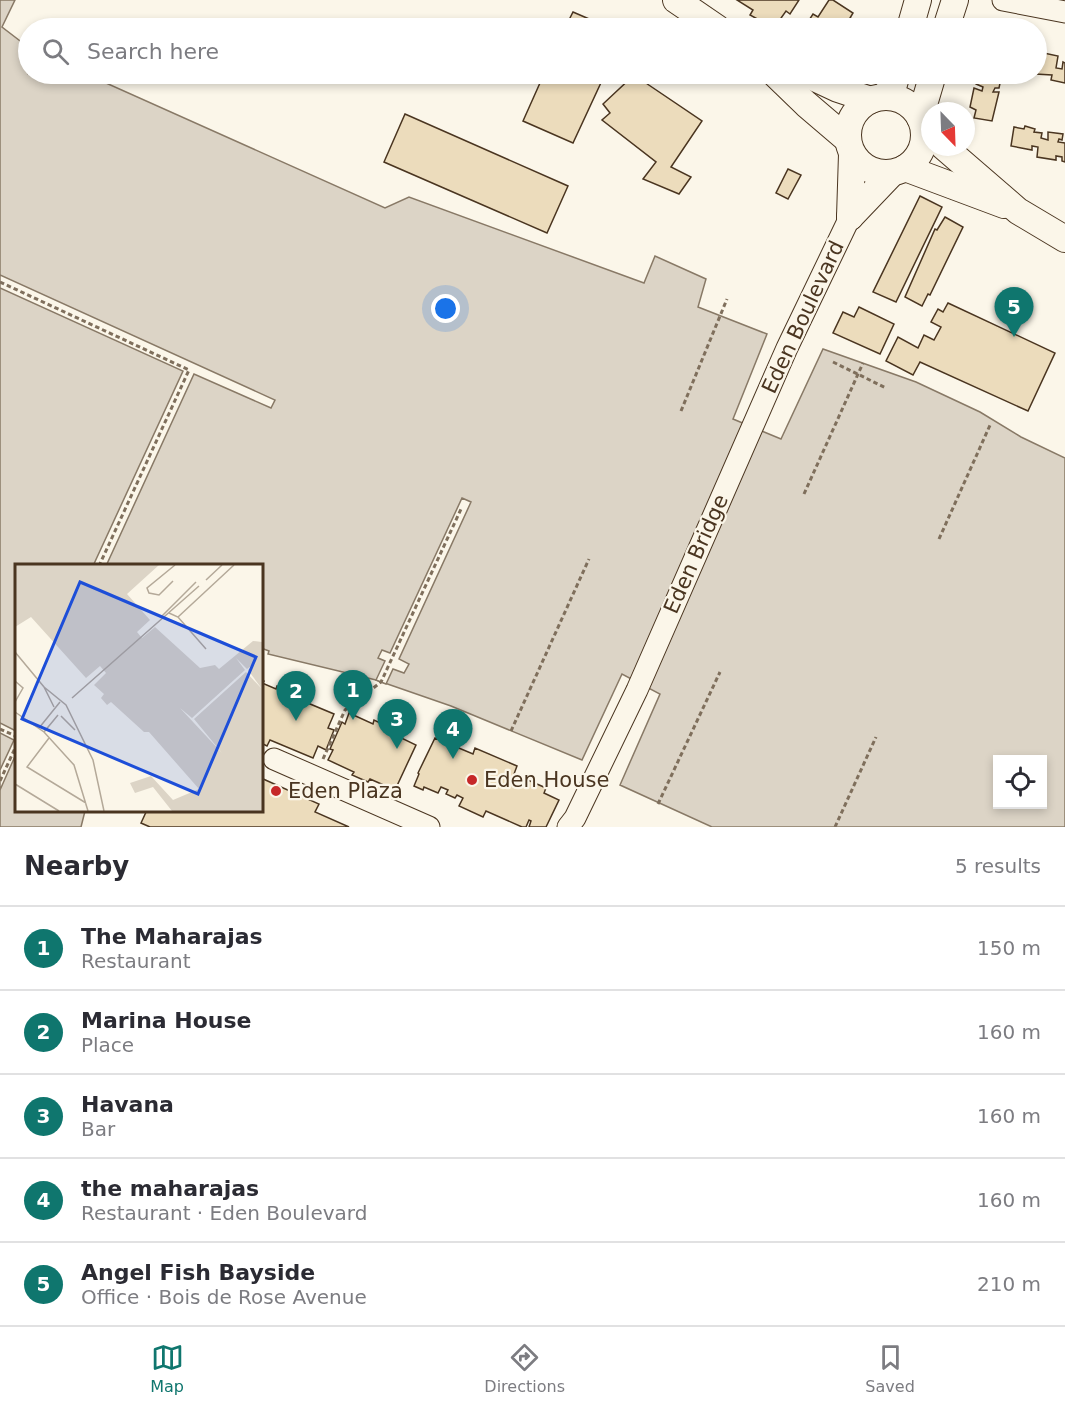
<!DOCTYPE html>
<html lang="en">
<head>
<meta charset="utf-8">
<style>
	:root { --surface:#fff; --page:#f2f2f3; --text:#2b2b33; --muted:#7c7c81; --line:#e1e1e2; --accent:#0f766e }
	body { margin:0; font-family:"DejaVu Sans",sans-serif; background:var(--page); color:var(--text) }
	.controls { position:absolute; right:18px; bottom:18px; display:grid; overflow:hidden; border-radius:0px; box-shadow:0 3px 9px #0003 }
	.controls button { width:54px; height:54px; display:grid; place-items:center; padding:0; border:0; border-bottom:2px solid var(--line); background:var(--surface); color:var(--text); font:30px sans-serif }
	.compass { position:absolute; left:921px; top:102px; width:54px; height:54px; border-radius:50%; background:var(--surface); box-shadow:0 3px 9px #0003; rotate:157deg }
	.you { position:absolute; left:446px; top:309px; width:21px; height:21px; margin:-15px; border:4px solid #fff; border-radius:50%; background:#1a73e8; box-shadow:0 0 0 9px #1a73e833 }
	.badge { display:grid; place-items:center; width:39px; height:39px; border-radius:50%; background:var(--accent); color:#fff; font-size:20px; font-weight:700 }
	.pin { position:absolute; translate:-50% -50px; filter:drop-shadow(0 2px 3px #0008) }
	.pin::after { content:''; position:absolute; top:32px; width:21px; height:18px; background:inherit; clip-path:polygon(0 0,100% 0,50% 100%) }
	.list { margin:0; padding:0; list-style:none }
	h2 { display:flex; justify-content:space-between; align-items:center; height:78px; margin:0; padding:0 24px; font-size:26px }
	h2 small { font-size:20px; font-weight:400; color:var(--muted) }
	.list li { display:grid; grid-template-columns:39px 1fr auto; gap:18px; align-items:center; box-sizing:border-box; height:84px; padding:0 24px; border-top:2px solid var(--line) }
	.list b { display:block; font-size:22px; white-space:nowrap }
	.list p { margin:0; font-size:20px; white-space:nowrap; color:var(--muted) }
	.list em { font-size:20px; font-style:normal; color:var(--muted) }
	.icon { flex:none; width:33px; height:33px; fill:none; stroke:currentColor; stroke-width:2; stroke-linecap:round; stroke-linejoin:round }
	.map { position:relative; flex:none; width:1065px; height:827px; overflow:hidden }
	.search { position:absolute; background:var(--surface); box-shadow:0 3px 9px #0003; left:18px; right:18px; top:18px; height:66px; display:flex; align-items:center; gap:15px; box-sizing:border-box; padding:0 21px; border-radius:33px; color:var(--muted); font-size:22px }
	.sheet { height:498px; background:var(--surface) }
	nav { display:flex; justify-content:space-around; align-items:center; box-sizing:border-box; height:84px; border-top:2px solid var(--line); background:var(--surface); font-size:16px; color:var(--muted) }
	nav a { display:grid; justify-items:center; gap:3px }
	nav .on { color:var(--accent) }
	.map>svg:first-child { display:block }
	.water { fill:#dcd4c6; stroke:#887966; stroke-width:1.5; fill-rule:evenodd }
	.pier { fill:#fbf6e9; stroke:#887966; stroke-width:1.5 }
	.building { fill:#ecdcbc; stroke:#4a3520; stroke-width:1.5 }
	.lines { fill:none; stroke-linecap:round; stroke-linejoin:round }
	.minor-casing { stroke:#4a3520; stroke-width:23 }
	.major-casing { stroke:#4a3520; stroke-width:28 }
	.path { stroke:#7f6f5c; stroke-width:3; stroke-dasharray:4.5 3; stroke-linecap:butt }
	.minor { stroke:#fbf6e9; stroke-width:21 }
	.major { stroke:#fbf6e9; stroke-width:26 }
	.poi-dot { fill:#c62828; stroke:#fbf6e9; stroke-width:2 }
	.labels { text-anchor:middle; stroke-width:4.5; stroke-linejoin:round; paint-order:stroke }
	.street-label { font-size:21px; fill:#4a3520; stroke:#fbf6e9 }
	.poi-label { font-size:21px; fill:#4a3520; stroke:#fbf6e9; text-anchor:start }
	.inset-road { fill:none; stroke:#b4a999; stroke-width:1.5 }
	.view { fill:#1d4ed8; fill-opacity:0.15; stroke:#1d4ed8; stroke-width:3 }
	.inset-edge { fill:none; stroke:#4a3520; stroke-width:3 }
</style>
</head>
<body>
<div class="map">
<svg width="1065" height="827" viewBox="0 0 1065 827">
	<rect width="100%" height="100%" fill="#fbf6e9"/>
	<path class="water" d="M0,0h15l-13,27 26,20v27h58l299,134 24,-11 235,86 11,-27 51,23 -8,28 69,27 -34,85 48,20 42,-90 93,33 64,30 41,25 44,21v369h-353l-92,-42 40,-91 -38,-20 -40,86 -131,-54 -75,-26 -108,-26 1,-3 -8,-3v-82h-245v244l69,1 -4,16h-81zM998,760h44v44h-44z"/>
	<g class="pier">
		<path d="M0,275l275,125 -4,8 -77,-34 -88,192h-13l90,-195 -183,-83z"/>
		<path d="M462,498l9,4 -72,157 10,5 -5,9 -11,-4 -7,15 -10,-4 9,-19 -7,-3 4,-8 8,3z"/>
		<path d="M0,723l16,8v23l-16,36v-20l14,-30 -14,-7z"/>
	</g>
	<g class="building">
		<path d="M737,0h62l-9,14 -4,-3 -12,17 -24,-13 3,-5z"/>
		<path d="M829,0h4l20,13 -3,5 18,10h-64l9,-14 5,3z"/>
		<path d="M573,12l37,16h-45z"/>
		<path d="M1039,52l19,4 -2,12 6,1 1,-7 2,1v20l-14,-3 1,-5 -17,-1h1v-17z"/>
		<path d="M544,74h61l-32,69 -50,-22z"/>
		<path d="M977,74h25l-3,14h-4l-2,4h6l-7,29 -18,-3 2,-8 -6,-3 4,-19 8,3 1,-4 -7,-3z"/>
		<path d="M634,75l68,46 -31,46 20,10 -12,17 -36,-15 13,-17 -54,-42 8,-7 -7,-9z"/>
		<path d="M405,114l163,72 -21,47 -163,-71z"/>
		<path d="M1025,126l10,3 -1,3 8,1 -1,5 7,2v-8l15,2 -1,6 -3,-1 -1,3 7,1v19l-3,-1v-4l-6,-1v4l-19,-3 1,-10 -6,-1v4l-21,-4 3,-19 10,2z"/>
		<path d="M788,169l13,6 -13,24 -12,-6z"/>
		<path d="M920,196l22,11 -46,95 -23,-10z"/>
		<path d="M945,217l18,10 -33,68 -2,-1 -6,12 -17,-9 30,-68 2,1z"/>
		<path d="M948,303l107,50 -27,58 -108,-49 -7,13 -27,-14 12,-24 20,11 6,-13 10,5 7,-13 -10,-5 7,-13 5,3z"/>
		<path d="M859,307l35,17 -14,30 -47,-21 10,-21 11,5z"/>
		<path d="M261,679l3,2 -2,2 14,6 1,-3 28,11 -2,4 31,13 -6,14 6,2 -8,20 -8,-4 -5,12 -43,-18 -3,6 -6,-3z"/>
		<path d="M349,713l24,11 1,-4 21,10 -2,4 23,11 -21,45 -25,-11 -2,3 -16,-7 2,-3 -26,-12 5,-10 -3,-1 12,-27 3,2z"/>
		<path d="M435,738l38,16 2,-6 42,18 -3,8 32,14 -2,5 15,7 -13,27h-17l2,-6 -2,-1 -3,7h-4l-36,-16 -3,6 -24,-11 4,-8 -6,-3 -2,3 -9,-4 2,-4 -7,-3 -3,6 -14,-6 -1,3 -9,-4 5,-12 -1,-1z"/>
		<path d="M261,778l58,26 -4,8 34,15h-199l-9,-4 6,-13h114z"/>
	</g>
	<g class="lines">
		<g class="minor-casing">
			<g id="minor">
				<path d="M1003,0l62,12"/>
				<path d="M274,759l155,68"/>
				<path d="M568,827l7,-9 62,-128 150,-342 63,-131"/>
			</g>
		</g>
		<g class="major-casing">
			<g id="major">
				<path d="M676,0l41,28"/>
				<path d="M910,28l8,-28"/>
				<path d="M946,28l9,-28"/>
				<path d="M775,74l31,30 41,35"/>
				<path d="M806,74l32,15 33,11"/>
				<path d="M884,97l10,-13 3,-10"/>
				<circle cx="886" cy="135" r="38"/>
				<path d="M920,118l13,-44"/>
				<path d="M944,147l74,64 47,28"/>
				<path d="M905,168l99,37"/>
				<path d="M850,217l2,-63"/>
				<path d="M850,217l42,-44"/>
			</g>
		</g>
		<g class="path">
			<path d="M0,282l189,88 -90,196"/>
			<path d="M833,362l53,26"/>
			<path d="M681,411l46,-112"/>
			<path d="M804,494l59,-131"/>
			<path d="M939,539l52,-116"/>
			<path d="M0,729l16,7"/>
			<path d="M511,731l78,-172"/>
			<path d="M323,759l22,-49 36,-28 81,-175"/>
			<path d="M0,781l16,-35"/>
			<path d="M658,804l62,-132"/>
			<path d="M835,827l41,-90"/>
		</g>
		<use href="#minor" class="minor"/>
		<use href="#major" class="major"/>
	</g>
	<g class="poi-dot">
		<circle cx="472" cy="780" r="6"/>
		<circle cx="276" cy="791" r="6"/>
	</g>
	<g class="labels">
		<g class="street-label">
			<text transform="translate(803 317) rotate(-65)" y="7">Eden Boulevard</text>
			<text transform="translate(696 554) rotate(-66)" y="7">Eden Bridge</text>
		</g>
		<g class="poi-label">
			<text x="484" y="787">Eden House</text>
			<text x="288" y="798">Eden Plaza</text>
		</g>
	</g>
	<g transform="translate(15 564)">
		<rect width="248" height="248" fill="#fbf6e9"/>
		<path d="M0,1h144l-32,29 23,26 -13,12 5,6 13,-11 45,41 15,-3 4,4 34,-28 9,1v169h-90l-19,-24 -18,6 -5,-10 21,-7 22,24 26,-11 -50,-57h-5l-33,-30 -4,3 -6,-7 3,-4 -10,-9 12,-12 -6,-7 -14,12 -55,-61 -16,10z" fill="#dcd4c6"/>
		<path d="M221,94l11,11 11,-8 -10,9 14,19 -16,-17 -52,47 28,34 -42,-45 12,10 53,-48z" fill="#fbf6e9"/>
		<path class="inset-road" d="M191,16l16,-15M158,17l-14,14 -10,-2 -2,-5 28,-23M154,49l9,4 28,32M146,53l35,-35M163,53l56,-52M0,88l29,35 10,20M0,117l8,7 -8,14M29,123l22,18 27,55 11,51M57,134l127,-112M0,148l29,20 30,33 14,46M46,152l14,14M24,164l21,-26M29,168l14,-17M34,174l-22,29 59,36M0,220l44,27"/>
		<path class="view" d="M65,18l176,75 -58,137 -176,-75z"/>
		<rect width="248" height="248" class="inset-edge"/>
	</g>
</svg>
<div class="controls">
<button><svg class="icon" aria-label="locate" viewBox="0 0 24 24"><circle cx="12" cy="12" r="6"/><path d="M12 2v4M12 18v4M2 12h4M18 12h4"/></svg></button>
</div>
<svg class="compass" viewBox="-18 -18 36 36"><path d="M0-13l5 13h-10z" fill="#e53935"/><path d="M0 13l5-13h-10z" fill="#7c7c81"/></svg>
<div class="you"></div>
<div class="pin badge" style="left:353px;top:720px">1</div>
<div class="pin badge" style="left:296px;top:721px">2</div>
<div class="pin badge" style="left:397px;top:749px">3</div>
<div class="pin badge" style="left:453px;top:759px">4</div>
<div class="pin badge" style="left:1014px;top:337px">5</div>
<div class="search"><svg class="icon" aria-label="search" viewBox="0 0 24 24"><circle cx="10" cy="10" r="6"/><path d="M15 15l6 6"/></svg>Search here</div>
</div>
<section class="sheet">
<h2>Nearby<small>5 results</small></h2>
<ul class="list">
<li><span class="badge">1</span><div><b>The Maharajas</b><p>Restaurant</p></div><em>150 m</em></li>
<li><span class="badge">2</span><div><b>Marina House</b><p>Place</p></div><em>160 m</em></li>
<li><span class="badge">3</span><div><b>Havana</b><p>Bar</p></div><em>160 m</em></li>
<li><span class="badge">4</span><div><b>the maharajas</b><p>Restaurant · Eden Boulevard</p></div><em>160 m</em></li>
<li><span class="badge">5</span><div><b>Angel Fish Bayside</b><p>Office · Bois de Rose Avenue</p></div><em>210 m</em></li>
</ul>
</section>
<nav>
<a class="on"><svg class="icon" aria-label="map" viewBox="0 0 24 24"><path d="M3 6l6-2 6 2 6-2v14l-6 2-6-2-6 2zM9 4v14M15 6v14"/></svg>Map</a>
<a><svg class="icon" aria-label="directions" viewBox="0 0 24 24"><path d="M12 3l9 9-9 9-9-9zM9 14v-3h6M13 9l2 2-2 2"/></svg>Directions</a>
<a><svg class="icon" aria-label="saved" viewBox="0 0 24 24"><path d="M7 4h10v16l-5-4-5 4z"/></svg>Saved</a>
</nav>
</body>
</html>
